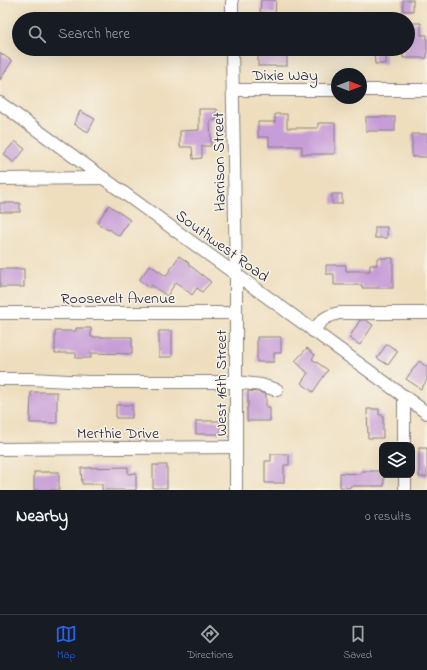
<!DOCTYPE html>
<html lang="en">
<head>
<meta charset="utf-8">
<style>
	:root { --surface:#171b24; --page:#242831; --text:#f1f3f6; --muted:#9ea1a6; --line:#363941; --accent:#2563eb }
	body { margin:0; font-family:"Indie Flower",sans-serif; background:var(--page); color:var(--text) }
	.controls { position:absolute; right:12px; bottom:12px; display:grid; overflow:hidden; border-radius:8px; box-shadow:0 4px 16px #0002 }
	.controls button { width:36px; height:36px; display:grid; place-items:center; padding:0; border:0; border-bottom:1px solid var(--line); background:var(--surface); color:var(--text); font:20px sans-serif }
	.compass { position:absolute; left:331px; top:68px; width:36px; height:36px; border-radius:50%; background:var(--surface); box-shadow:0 4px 16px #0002; rotate:90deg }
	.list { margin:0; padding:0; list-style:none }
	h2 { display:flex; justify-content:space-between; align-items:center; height:52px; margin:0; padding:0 16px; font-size:17px }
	h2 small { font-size:13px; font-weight:400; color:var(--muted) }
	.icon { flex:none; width:22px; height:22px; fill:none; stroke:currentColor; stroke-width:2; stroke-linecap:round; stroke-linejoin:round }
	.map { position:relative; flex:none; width:427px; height:490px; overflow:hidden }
	.search { position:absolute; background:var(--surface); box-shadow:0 4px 16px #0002; left:12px; right:12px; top:12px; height:44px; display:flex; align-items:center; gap:10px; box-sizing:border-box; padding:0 14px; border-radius:22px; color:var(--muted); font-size:15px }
	.sheet { height:124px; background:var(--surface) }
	nav { display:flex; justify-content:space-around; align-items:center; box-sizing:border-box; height:56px; border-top:1px solid var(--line); background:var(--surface); font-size:11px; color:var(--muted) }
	nav a { display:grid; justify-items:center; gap:2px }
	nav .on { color:var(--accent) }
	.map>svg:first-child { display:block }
	.building { fill:#c79dd7 }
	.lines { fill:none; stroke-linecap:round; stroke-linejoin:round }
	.minor-casing { stroke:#88807c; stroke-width:14 }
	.minor { stroke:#fff; stroke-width:12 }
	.labels { text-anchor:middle; stroke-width:3; stroke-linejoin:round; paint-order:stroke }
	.street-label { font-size:16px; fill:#22223b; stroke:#f7f3e8 }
</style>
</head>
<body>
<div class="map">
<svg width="427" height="490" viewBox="0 0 427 490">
	<rect width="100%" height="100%" fill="#f7f3e8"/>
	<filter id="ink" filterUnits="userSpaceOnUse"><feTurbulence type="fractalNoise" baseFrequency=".025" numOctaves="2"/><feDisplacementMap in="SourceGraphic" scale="8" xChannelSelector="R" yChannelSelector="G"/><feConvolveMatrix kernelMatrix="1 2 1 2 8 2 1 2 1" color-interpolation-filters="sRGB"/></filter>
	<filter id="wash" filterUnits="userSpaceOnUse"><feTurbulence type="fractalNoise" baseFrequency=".012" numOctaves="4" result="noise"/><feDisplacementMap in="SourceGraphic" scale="16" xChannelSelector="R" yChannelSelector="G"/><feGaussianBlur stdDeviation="0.9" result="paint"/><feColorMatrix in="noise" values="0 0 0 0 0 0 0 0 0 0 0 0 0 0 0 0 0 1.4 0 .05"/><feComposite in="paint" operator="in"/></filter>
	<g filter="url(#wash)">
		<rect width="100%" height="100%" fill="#eedebe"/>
		<g id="blocks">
			<g class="building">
				<path d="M261,0h15l-1,14 -15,-2z"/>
				<rect x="403" y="0" width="10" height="11"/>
				<path d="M408,23h13v12h6v23h-24v-9h5z"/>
				<rect x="258" y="49" width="29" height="17"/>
				<path d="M374,49h12v15h-11z"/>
				<path d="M0,53l12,8 -12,19z"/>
				<path d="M199,109h18v11h-7l1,26h-9v12l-9,1 -1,-12h-12v-16l19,-1z"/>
				<path d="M80,111l15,8 -7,13 -14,-8z"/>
				<path d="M275,114h12v14h31v-5h17v31h-33v-8h-33v-9h-11v-15h17z"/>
				<rect x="366" y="117" width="29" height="14"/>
				<rect x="412" y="134" width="15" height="23"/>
				<path d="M15,141l10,8 -11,14 -10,-9z"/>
				<rect x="332" y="194" width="10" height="10"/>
				<rect x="0" y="203" width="20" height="9"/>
				<path d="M109,205l21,15 -11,16 -10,-7 -1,1 -11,-7z"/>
				<rect x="375" y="227" width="12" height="11"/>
				<path d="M179,256l10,7 -1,1 23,18 -9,10 -5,-4 -5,7 -16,-13 -9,14 -16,-11 -1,3 -11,-8 11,-15 16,11z"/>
				<path d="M377,258h16v30h-31v-3h-28v-11h-8v-9h20v6h24v-6h7z"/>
				<rect x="0" y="269" width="24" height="18"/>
				<path d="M360,320h6l7,5 -13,20 -11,-7z"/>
				<path d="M76,328h15v9h41v17l-41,-1v5h-15v-5h-21v-22h21z"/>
				<rect x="159" y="331" width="13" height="26"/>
				<path d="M257,337h24v16h-7v9h-17z"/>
				<path d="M387,344l11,7 -10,14 -11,-7z"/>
				<path d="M307,348l8,7 -3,4 16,11 -15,22 -12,-9 7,-10 -13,-12z"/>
				<path d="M419,361l8,6v13l-6,9 -15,-10z"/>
				<path d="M248,391l11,1 7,2v13h4v14h-23v-14h1z"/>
				<path d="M31,392h26v31h-27z"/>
				<rect x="116" y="405" width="16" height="13"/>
				<path d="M367,409h12v6h4v23h-15z"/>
				<rect x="196" y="421" width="24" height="13"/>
				<rect x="419" y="448" width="8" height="29"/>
				<path d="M271,454h18v11h-5v18h-19v-22h6z"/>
				<rect x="153" y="465" width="14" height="23"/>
				<path d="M128,467v7l8,-1v17h-34v-6h-20l-1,-16z"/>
				<path d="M361,471h21v4h2v11h-34v2l-10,-1v-14l21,1z"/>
				<rect x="34" y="472" width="25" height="18"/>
			</g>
		</g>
	</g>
	<g filter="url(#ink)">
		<use href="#blocks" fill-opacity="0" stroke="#88807c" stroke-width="1"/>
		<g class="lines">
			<g class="minor-casing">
				<g id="minor">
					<path d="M232,2v17"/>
					<path d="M232,49l4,226v215"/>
					<path d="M233,90h104"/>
					<path d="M361,90h66"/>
					<path d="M0,103l427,310"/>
					<path d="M0,179l104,-1"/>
					<path d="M0,313h235"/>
					<path d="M313,331c10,-12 11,-14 26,-18h88"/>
					<path d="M0,379h31l57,3h148l25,3 16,5"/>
					<path d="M404,396v49"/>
					<path d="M0,449l236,-2"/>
					<path d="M405,475v15"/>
				</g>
			</g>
			<use href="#minor" class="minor"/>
		</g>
	</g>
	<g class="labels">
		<g class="street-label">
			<text x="285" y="80">Dixie Way</text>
			<text transform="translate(218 162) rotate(-91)" y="6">Harrison Street</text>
			<text transform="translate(223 245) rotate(36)" y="6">Southwest Road</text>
			<text x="118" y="303">Roosevelt Avenue</text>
			<text transform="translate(220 383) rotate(-90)" y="6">West 16th Street</text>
			<text x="118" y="438">Merthie Drive</text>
		</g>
	</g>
</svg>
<div class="controls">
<button><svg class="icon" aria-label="layers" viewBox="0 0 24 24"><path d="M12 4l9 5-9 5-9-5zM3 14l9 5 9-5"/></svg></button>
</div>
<svg class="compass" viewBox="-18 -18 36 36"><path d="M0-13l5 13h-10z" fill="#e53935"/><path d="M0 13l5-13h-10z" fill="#9ea1a6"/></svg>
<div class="search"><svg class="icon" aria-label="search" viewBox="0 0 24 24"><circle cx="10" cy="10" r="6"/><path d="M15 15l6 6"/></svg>Search here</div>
</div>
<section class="sheet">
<h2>Nearby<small>0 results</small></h2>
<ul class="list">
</ul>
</section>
<nav>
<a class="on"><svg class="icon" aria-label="map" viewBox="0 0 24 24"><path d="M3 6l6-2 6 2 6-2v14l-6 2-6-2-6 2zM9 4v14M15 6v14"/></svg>Map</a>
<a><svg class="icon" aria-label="directions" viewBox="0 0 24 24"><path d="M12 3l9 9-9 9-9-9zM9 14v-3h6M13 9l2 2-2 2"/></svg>Directions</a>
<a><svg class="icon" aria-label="saved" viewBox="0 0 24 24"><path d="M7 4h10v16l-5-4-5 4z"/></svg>Saved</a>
</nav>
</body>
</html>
